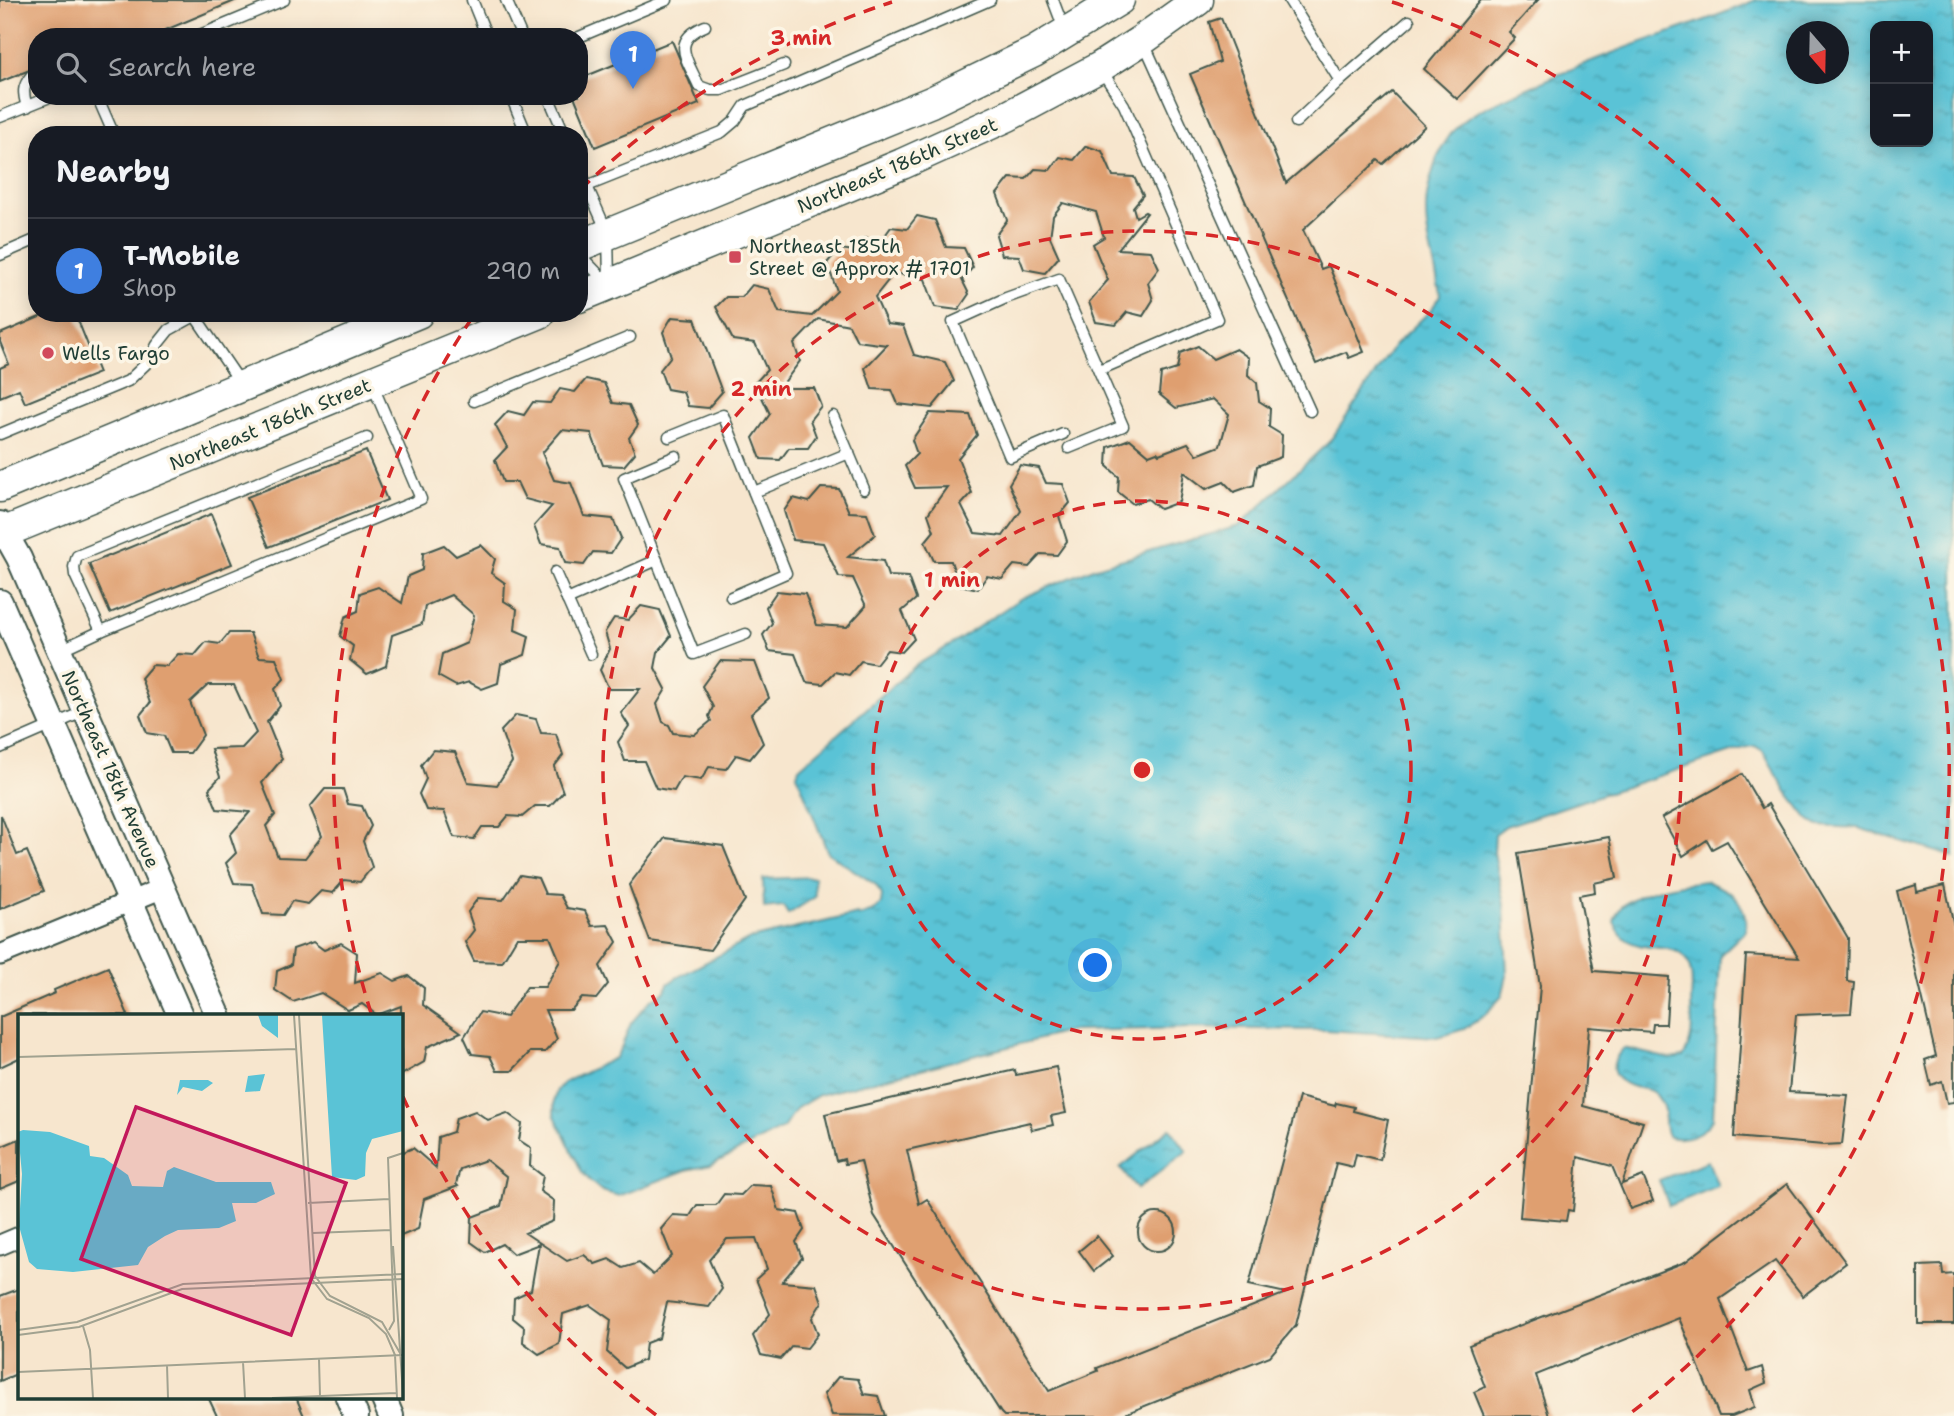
<!DOCTYPE html>
<html lang="en">
<head>
<meta charset="utf-8">
<style>
	:root { --surface:#171b24; --page:#20242c; --text:#f1f3f6; --muted:#9ea1a6; --line:#363941; --accent:#d1495b }
	body { margin:0; font-family:"Shantell Sans",sans-serif; background:var(--page); color:var(--text) }
	.controls { position:absolute; right:21px; top:21px; display:grid; overflow:hidden; border-radius:14px; box-shadow:0 4px 18px #0003 }
	.controls button { width:63px; height:63px; display:grid; place-items:center; padding:0; border:0; border-bottom:2px solid var(--line); background:var(--surface); color:var(--text); font:35px sans-serif }
	.compass { position:absolute; left:1786px; top:21px; width:63px; height:63px; border-radius:50%; background:var(--surface); box-shadow:0 4px 18px #0003; rotate:160deg }
	.you { position:absolute; left:1096px; top:966px; width:24px; height:24px; margin:-18px; border:5px solid #fff; border-radius:50%; background:#1a73e8; box-shadow:0 0 0 10px #1a73e833 }
	.badge { display:grid; place-items:center; width:46px; height:46px; border-radius:50%; background:var(--accent); color:#fff; font-size:23px; font-weight:700 }
	.pin { position:absolute; translate:-50% -58px; filter:drop-shadow(0 2px 4px #0008) }
	.pin::after { content:''; position:absolute; top:37px; width:24px; height:21px; background:inherit; clip-path:polygon(0 0,100% 0,50% 100%) }
	.list { margin:0; padding:0; list-style:none }
	h2 { display:flex; justify-content:space-between; align-items:center; height:91px; margin:0; padding:0 28px; font-size:30px }
	h2 small { font-size:23px; font-weight:400; color:var(--muted) }
	.list li { display:grid; grid-template-columns:46px 1fr auto; gap:21px; align-items:center; box-sizing:border-box; height:105px; padding:0 28px; border-top:2px solid var(--line) }
	.list b { display:block; font-size:26px; white-space:nowrap }
	.list p { margin:0; font-size:23px; white-space:nowrap; color:var(--muted) }
	.list em { font-size:23px; font-style:normal; color:var(--muted) }
	.icon { flex:none; width:38px; height:38px; fill:none; stroke:currentColor; stroke-width:2; stroke-linecap:round; stroke-linejoin:round }
	.map { position:relative; flex:none; width:1954px; height:1416px; overflow:hidden }
	.search { position:absolute; background:var(--surface); box-shadow:0 4px 18px #0003; left:28px; top:28px; width:560px; height:77px; display:flex; align-items:center; gap:18px; box-sizing:border-box; padding:0 24px; border-radius:28px; color:var(--muted); font-size:26px }
	.panel { position:absolute; background:var(--surface); box-shadow:0 4px 18px #0003; left:28px; top:126px; width:560px; height:196px; border-radius:28px }
	.map>svg:first-child { display:block }
	.water { fill:url(#water-ripples); stroke:#3c8085; stroke-width:2; fill-rule:evenodd }
	.building { fill:#df9f6f }
	.lines { fill:none; stroke-linecap:round; stroke-linejoin:round }
	.service-casing { stroke:#3f564b; stroke-width:13 }
	.minor-casing { stroke:#3f564b; stroke-width:23 }
	.tertiary-casing { stroke:#3f564b; stroke-width:28 }
	.primary-casing { stroke:#3f564b; stroke-width:33 }
	.service { stroke:#fff; stroke-width:10 }
	.minor { stroke:#fff; stroke-width:19 }
	.tertiary { stroke:#fff; stroke-width:24 }
	.primary { stroke:#fff; stroke-width:30 }
	.ring { fill:none; stroke:#d62828; stroke-width:3.5; stroke-dasharray:12 9 }
	.poi-dot { fill:#d1495b; stroke:#fcf5e5; stroke-width:2.5 }
	.labels { text-anchor:middle; stroke-width:7; stroke-linejoin:round; paint-order:stroke }
	.street-label { font-size:19px; fill:#1f3d34; stroke:#fcf5e5 }
	.poi-label { font-size:19px; fill:#1f3d34; stroke:#fcf5e5; text-anchor:start }
	.inset-road { fill:none; stroke:#a1a290; stroke-width:2 }
	.view { fill:#c2185b; fill-opacity:0.15; stroke:#c2185b; stroke-width:3.5 }
	.inset-edge { fill:none; stroke:#1f3d34; stroke-width:3.5 }
	.centre { fill:#d62828; stroke:#fcf5e5; stroke-width:3.5 }
	.ring-label { font-size:21px; text-anchor:middle; font-weight:bold; fill:#d62828; stroke:#fcf5e5; stroke-width:7; stroke-linejoin:round; paint-order:stroke }
</style>
</head>
<body>
<div class="map">
<svg width="1954" height="1416" viewBox="0 0 1954 1416">
	<defs>
		<pattern id="water-ripples" width="26" height="14" patternUnits="userSpaceOnUse" patternTransform="scale(1.75)"><rect width="26" height="14" fill="#5ac3d6"/><path d="M2 4q2-2 4 0t4 0M15 11q2-2 4 0t4 0" fill="none" stroke="#4aa0ae"/></pattern>
	</defs>
	<rect width="100%" height="100%" fill="#fcf5e5"/>
	<filter id="ink" filterUnits="userSpaceOnUse"><feTurbulence type="fractalNoise" baseFrequency=".0143" numOctaves="2"/><feDisplacementMap in="SourceGraphic" scale="14" xChannelSelector="R" yChannelSelector="G"/><feConvolveMatrix kernelMatrix="1 2 1 2 8 2 1 2 1" color-interpolation-filters="sRGB"/></filter>
	<filter id="wash" filterUnits="userSpaceOnUse"><feTurbulence type="fractalNoise" baseFrequency=".00686" numOctaves="4" result="noise"/><feDisplacementMap in="SourceGraphic" scale="28" xChannelSelector="R" yChannelSelector="G"/><feGaussianBlur stdDeviation="1.57" result="paint"/><feColorMatrix in="noise" values="0 0 0 0 0 0 0 0 0 0 0 0 0 0 0 0 0 1.4 0 .05"/><feComposite in="paint" operator="in"/></filter>
	<g filter="url(#wash)">
		<rect width="100%" height="100%" fill="#f7e6ce"/>
		<g class="water">
			<path d="M1755,0h199v857l-96,-29 -40,-2 -10,-7 -21,-27 -24,-41 -8,-5 -8,1 -241,79 -11,8 -1,18 10,53 3,71 -5,20 -17,19 -21,14 -26,8 -113,-7 -132,-2 -122,3 -252,64 -22,13 -14,20 -72,37 -25,5 -67,26 -17,-5 -11,-9 -9,-10 -28,-58v-14l3,-10 6,-7 52,-25 6,-10 10,-25 19,-22 15,-10 3,-7 8,-6 74,-39 108,-25 1,2 15,-5 7,-7 1,-9 -6,-10 -48,-32 -29,-73 -2,-6 2,-6 116,-102 42,-25 63,-42 76,-32 143,-41 91,-85 64,-95 37,-36 9,-14c-4,-34 -18,-65 -13,-100 4,-23 13,-51 29,-68 18,-18 47,-29 70,-39 29,-13 59,-26 89,-37 46,-18 95,-31 140,-52zM1928,26v116h-53v-116zM1797,32h42v42h-42z"/>
			<path d="M814,877l1,20 -27,17 -5,-8 -19,2 -1,-29z"/>
			<path d="M1705,881c27,10 41,18 41,49l-26,25 -7,164c-10,15 -27,22 -44,18 -8,-10 1,-26 -12,-41 -7,-9 -16,-6 -26,-10 -22,-8 -22,-23 -7,-38l46,11 13,-2c11,-16 9,-33 8,-52 0,-10 2,-22 0,-32 -8,-46 -59,-5 -77,-51 2,-7 5,-14 11,-18 17,-14 59,-21 80,-23z"/>
			<path d="M1170,1128l17,23 -50,38 -17,-21z"/>
			<path d="M1708,1161l10,25 -49,20 -10,-26z"/>
		</g>
		<g id="blocks">
			<g class="building">
				<path d="M0,0h237l-88,37h-112v30l-37,15z"/>
				<path d="M1481,0h57l-29,32 6,6 -58,61 -33,-30z"/>
				<path d="M1221,18l65,165 106,-91 33,34 -42,38 -5,-4 -75,70 18,39 8,-3 35,86 -15,6 -3,-6 -30,12 -126,-290 30,-12 -11,-40z"/>
				<path d="M672,41l27,63 -104,43 -21,-51h5v-17z"/>
				<path d="M1086,146l16,5 11,25 21,1 9,18 -10,12 3,10 9,-5 2,1 -29,36 33,2 8,17 -11,15 5,17 -10,16 -16,-4 -11,13 -20,-3 -7,-20 19,-22 -15,-36 11,-7 -8,-25 -33,-9 -10,13 -3,21 9,20 -14,16 -21,-4 -5,-13 -17,-1 -6,-20 11,-15 -10,-26 13,-16 16,1 9,-10 15,1 10,-13 14,3z"/>
				<path d="M917,216l18,4 11,27 18,1 9,19 -11,13 7,14 -11,16 -23,-3 -10,-28 -31,-6 -19,24 12,27 16,2 11,29 31,7 9,19 -22,27 -34,-4 -6,-14 -20,-1 -7,-21 22,-23 -30,-4 -8,-16 -31,-6 -24,25 6,17 -20,27h34l7,18 -11,14 6,16 -8,12h-19l-9,12 -19,-1 -8,-21 17,-24 -15,-31 12,-13 -12,-27 -22,-3 -17,-33 10,-10h16l10,-12 17,4 10,23 33,4 25,-25 -10,-28 12,-14 16,2 9,-13 17,3 10,-14 16,2z"/>
				<path d="M49,313h26l24,60 -74,30 -6,-14 -19,8v-29l9,-4 -9,-22v-8z"/>
				<path d="M672,317l23,2 27,73 -14,16 -20,-2 -5,-14 -16,-3 -7,-19 11,-14 -8,-24z"/>
				<path d="M1198,346l15,13 23,-10 13,9 -1,17 9,8 2,18 11,7 -1,19 13,8 -1,22 -24,9 -3,19 -20,7 -10,-10 -18,7 -22,-17 -5,30 -19,7 -12,-10 -15,5 -15,-12 1,-15 -12,-11 1,-19 22,-8 19,16 8,-3 2,2 29,-11 9,12 23,-9 9,-32 -16,-15 -37,9 -17,-14 2,-20 16,-5 3,-16z"/>
				<path d="M586,379l18,4 9,20 16,2 9,20 -9,13 6,15 -11,13 -21,-1 -12,-32 -29,-3 -20,23 12,27 17,3 13,33 29,3 8,19 -10,15 -18,-1 -9,13 -19,-2 -5,-16 -19,-3 -7,-18 18,-20 -27,-7 -8,-17h-14l-8,-22 12,-13 -12,-22 13,-14 16,4 9,-13 17,1 10,-14 15,3z"/>
				<path d="M930,413l40,2 7,20 -19,23 14,35 -11,12 14,28 28,3 18,-25 -12,-27 11,-19 19,3 7,15 17,1 7,19 -11,13 8,25 -10,14 -16,-1 -12,13 -15,-2 -12,14 -15,-3 -9,13 -19,-4 -8,-24h-17l-9,-19 9,-11 -6,-17 19,-27 -32,1 -10,-22 12,-12 -5,-14z"/>
				<path d="M366,451l21,49 -118,47 -22,-50z"/>
				<path d="M821,488l18,1 10,23 18,1 8,22 -27,22 35,4 5,15 20,1 8,22 -14,12 12,28 -12,13 -15,-2 -11,14 -15,-3 -12,14 -14,-3 -12,12 -17,-2 -11,-28 -26,-3 -6,-16 9,-12 -6,-16 11,-16 28,3 12,31 30,2 19,-21 -13,-28 -14,-1 -16,-34 -30,-3 -9,-29 9,-13 16,4z"/>
				<path d="M211,514l21,50 -122,49 -21,-49z"/>
				<path d="M444,545l12,11 25,-11 14,14 -4,14 14,10 -1,18 13,8 -2,21 14,6 -4,19 -24,9 -3,19 -16,6 -13,-7 -13,4 -18,-10 4,-22 25,-11 7,-28 -23,-20 -26,11 -3,18 -30,11 -6,31 -19,8 -17,-14 3,-14 -13,-10 5,-19 13,-6 2,-18 18,-6 24,16 6,-27 14,-6 1,-17z"/>
				<path d="M641,606l19,4 11,26 -13,16 -3,16 11,21 -9,15 6,18 6,3 4,8 21,2 17,-14 -2,-5 4,-9 -11,-21 18,-25 35,1 14,36 -18,16 12,29 -13,16 -14,-4 -10,14 -17,-2 -8,13 -19,-3 -8,14 -18,-3 -12,-27h-19l-7,-19 11,-16 -8,-13 19,-24h-31l-9,-19 10,-21 -5,-17 9,-14 14,2z"/>
				<path d="M229,633h21l9,24 17,1 8,21 -9,10 5,17 -13,16 15,37 -20,24 13,32 -9,11 12,31 27,1 17,-22 -12,-29 15,-18h18l5,15 14,2 9,20 -8,15 9,26 -12,15 -16,-2 -11,13 -12,-2 -13,13 -16,-3 -9,14 -20,-1 -11,-30 -18,-1 -8,-20 10,-10 -6,-18 20,-23 -33,-3 -8,-20 11,-12 -9,-28 31,-1 14,-15 -22,-48h-26l-18,17 13,33 -13,18h-19l-7,-17 -17,-3 -7,-18 10,-12 -9,-25 11,-13 15,1 11,-12 17,1 11,-13 14,2z"/>
				<path d="M516,715l20,4 5,14 15,1 7,21 -9,12 9,25 -13,14h-15l-13,11 -14,-1 -9,11h-17l-8,12 -20,-2 -10,-26 -18,-1 -7,-16 7,-15 -5,-14 12,-15 22,2 13,30 29,3 15,-23 -11,-31z"/>
				<path d="M1742,774l20,34 6,-4 80,134 -1,43 7,1 -3,31 -55,2 -7,77 59,3 -6,49 -19,1 -89,-8 12,-182 53,3 -72,-117 -15,8 -5,-9 -24,16 -21,-38z"/>
				<path d="M1,815l16,40 10,-4 17,40 -44,18z"/>
				<path d="M1609,837l8,41 -23,5 1,9 -16,3 15,76 75,6 -3,47h-13l-1,8 -63,-5 -6,79 60,16 -21,62 21,-8 10,25 -23,8 -18,-43 -34,-9 -5,54 -5,-1 -2,11 -46,-4 20,-231 -22,-133z"/>
				<path d="M665,838l58,8 22,54 -35,50 -60,-9 -21,-56z"/>
				<path d="M520,875l18,3 7,16 15,1 7,13 18,3 7,15 16,-1 9,17 -17,24 8,18 -12,15 -14,-1 -11,12h-26l12,29 -12,13h-15l-18,19h-15l-7,-15 -18,-2 -8,-17 16,-25 26,5 21,-30h18l15,-26 -10,-24h-33l-15,25 -28,-1 -9,-19 9,-12 -6,-18 10,-14 25,2z"/>
				<path d="M1916,885l1,7 28,-7 9,41v176l-7,1 -5,-22 -11,4 -6,-25 11,-4 -39,-165z"/>
				<path d="M313,942l11,8 17,-7 16,10 -2,30 27,-10 13,8 14,-5 15,12 -1,17 38,27 -34,15 -3,15 -23,13v-69l-24,9 -15,-11 -14,6 -27,-17 -28,9 -18,-12 2,-19 14,-6 2,-16z"/>
				<path d="M108,967l20,48h-109v43l-19,9v-50l55,-24 -1,-3z"/>
				<path d="M1056,1067l10,46 -15,3 2,9 -21,5 -2,-8 -123,28 12,54 8,-5 122,192 49,-20 -1,-3 189,-75 -37,-8 50,-188 36,9 1,-3 18,4 -1,4 35,9 -8,40 -24,-6 -3,13 -17,-4 -40,162 -26,31 -150,60h-116l-3,-3 -127,-198 -13,-54 -16,3 -1,-5 -8,2 -11,-47 190,-44 1,5z"/>
				<path d="M475,1111l13,9 19,-7 15,11 -3,16 12,8 -1,18 13,10 -3,15 14,10 -1,20 -28,12 42,28 17,-6 11,9 14,-5 14,9 16,-5 14,12 19,-19 -11,-27 12,-14 17,1 7,-11h19l8,-11 17,1 10,-10 20,1 8,24 19,3 6,17 -8,12 6,16 -20,24 34,3 6,17 -10,16 6,16 -11,14 -15,-2 -11,13 -20,-4 -8,-19 17,-22 -14,-35 11,-10 -11,-31 -29,1 -18,21 13,29 -13,18 -42,-5 -8,36 -13,5 -2,17 -19,8 -18,-16 4,-32 -21,-15 -27,9 -4,30 -20,10 -16,-12 1,-15 -11,-9 1,-20 17,-8 8,-46 -26,10 -11,-10 -17,8 -14,-10 1,-25 29,-11 6,-29 -21,-17 -26,9 -4,15 2,2 -34,13 -6,30 -17,7v-83l12,-5 23,20 2,-31 15,-5 3,-14z"/>
				<path d="M19,1139v42l-19,8v-42z"/>
				<path d="M1787,1184l59,79 -43,33 -28,-35 -55,38 28,73 14,-5 4,16 -16,7 5,17 -23,9h-13l-40,-98 -143,57 13,41h-65l-10,-24 11,-5 -16,-42 216,-83z"/>
				<circle cx="1157" cy="1232" r="19"/>
				<path d="M1097,1236l16,20 -19,15 -15,-20z"/>
				<path d="M1942,1265l1,10 11,-1v50h-36v-58z"/>
				<path d="M19,1289v84l-19,8v-85z"/>
				<path d="M838,1377l20,2 6,15 14,2 7,20 -53,-1 -8,-21z"/>
				<path d="M208,1397h88l8,19h-87z"/>
			</g>
		</g>
	</g>
	<g filter="url(#ink)">
		<use href="#blocks" fill-opacity="0" stroke="#3f564b" stroke-width="2"/>
		<g class="lines">
			<g class="service-casing">
				<g id="service">
					<path d="M472,0l15,37"/>
					<path d="M506,0l16,37"/>
					<path d="M1053,0l11,29"/>
					<path d="M1289,0l51,81 69,-60"/>
					<path d="M705,26c-35,15 -18,33 -6,60l11,4h11l63,-25"/>
					<path d="M195,37l89,-37"/>
					<path d="M579,37l88,-37"/>
					<path d="M1144,43l166,368"/>
					<path d="M97,96l17,39"/>
					<path d="M511,96l16,39"/>
					<path d="M548,96l17,39"/>
					<path d="M27,107c-4,-14 -5,-20 4,-31"/>
					<path d="M0,117l52,-21"/>
					<path d="M1296,122l44,-41"/>
					<path d="M579,168l29,66 1,47"/>
					<path d="M587,186l135,-54 13,-11 10,-15 245,-106"/>
					<path d="M579,254l27,28"/>
					<path d="M0,255l37,-16"/>
					<path d="M193,313l47,69"/>
					<path d="M1099,370l118,-51 -93,-214 -22,-34"/>
					<path d="M474,401l156,-64"/>
					<path d="M833,416l31,73"/>
					<path d="M0,434l128,-53 21,-20 8,-16 12,-15 31,-17"/>
					<path d="M1063,434l-53,23 -57,-135 53,-24 53,-19 64,147 -54,22"/>
					<path d="M669,437l54,-22 63,158 -55,24"/>
					<path d="M367,438l-290,118 -3,11 1,8 26,56 320,-132 -48,-113"/>
					<path d="M676,456l-52,22 70,176 52,-20"/>
					<path d="M754,492l95,-39"/>
					<path d="M555,572l36,82"/>
					<path d="M567,600l90,-40"/>
					<path d="M60,650l41,-19"/>
					<path d="M0,748l85,-37"/>
				</g>
			</g>
			<g class="minor-casing">
				<g id="minor">
					<path d="M0,955l163,-67"/>
					<path d="M0,1245l19,-8"/>
				</g>
			</g>
			<g class="tertiary-casing">
				<g id="tertiary">
					<path d="M0,524l19,34 199,457"/>
					<path d="M0,602l180,413"/>
					<path d="M348,1397l8,19"/>
					<path d="M383,1397l8,19"/>
				</g>
			</g>
			<g class="primary-casing">
				<g id="primary">
					<path d="M579,246l352,-144 103,-50 85,-52"/>
					<path d="M579,297l323,-133 106,-48 92,-49 42,-27 56,-40"/>
					<path d="M0,487l418,-174"/>
					<path d="M0,534l540,-221"/>
				</g>
			</g>
			<use href="#service" class="service"/>
			<use href="#minor" class="minor"/>
			<use href="#tertiary" class="tertiary"/>
			<use href="#primary" class="primary"/>
		</g>
	</g>
	<g class="ring">
		<circle cx="1142" cy="770" r="269"/>
		<circle cx="1142" cy="770" r="539"/>
		<path d="M656 1415A808 808 0 0 1 401 1092M371 1013A808 808 0 0 1 472 318M581 189A808 808 0 0 1 892 2M1392 2A808 808 0 0 1 1628 1415"/>
	</g>
	<g class="poi-dot">
		<rect x="728" y="250" width="14" height="14" rx="3.5"/>
		<circle cx="48" cy="353" r="7"/>
	</g>
	<g class="labels">
		<g class="street-label">
			<text transform="translate(897 165) rotate(-23)" y="7">Northeast 186th Street</text>
			<text transform="translate(270 424) rotate(-22)" y="7">Northeast 186th Street</text>
			<text transform="translate(111 769) rotate(66)" y="7">Northeast 18th Avenue</text>
		</g>
		<g class="poi-label">
			<text x="749" y="253">Northeast 185th<tspan x="749" dy="22">Street @ Approx # 1701</tspan></text>
			<text x="62" y="360">Wells Fargo</text>
		</g>
	</g>
	<g transform="translate(18 1014)">
		<rect width="385" height="385" fill="#f7e6ce"/>
		<path d="M240,1h20v23l-16,-12zM304,1h81v116l-31,8 -6,14 -1,23 -9,4 -24,-3zM247,60l-5,17 -15,1 3,-16zM162,66h28l5,3 -11,8 -19,-4 -6,8zM5,116l27,2 39,14 1,10 14,2 24,17 4,11 31,1 4,-16 7,-4 42,15h55l4,12 -19,9h-24l4,18 -17,7 -41,2 -13,6 -17,11 -10,18 -65,7 -36,-3 -8,-7 -10,-36 3,-52 -4,-42z" fill="#5ac3d6"/>
		<path class="inset-road" d="M276,1l17,263 16,21 42,19 17,16 9,21 2,43M281,1l16,261 15,20 52,26 18,31M0,43l278,-8M290,189l81,-4M295,219l78,-3M375,232l10,148M65,312l7,24 3,48M0,316l59,-8 106,-38 220,-10M371,316l5,-9 -6,-163 15,-5M0,321l61,-8 103,-38 221,-10M301,345l1,37M225,348l2,36M149,351l1,33M0,358l385,-17M254,384l124,-5"/>
		<path class="view" d="M118,93l210,76 -55,152 -210,-76z"/>
		<rect width="385" height="385" class="inset-edge"/>
	</g>
	<circle cx="1142" cy="770" r="10" class="centre"/>
	<g class="ring-label">
		<text x="801" y="45">3 min</text>
		<text x="761" y="396">2 min</text>
		<text x="952" y="587">1 min</text>
	</g>
</svg>
<div class="controls">
<button>+</button>
<button>−</button>
</div>
<svg class="compass" viewBox="-18 -18 36 36"><path d="M0-13l5 13h-10z" fill="#e53935"/><path d="M0 13l5-13h-10z" fill="#9ea1a6"/></svg>
<div class="you"></div>
<div class="pin badge" style="left:633px;top:89px;background:#3f7fe0">1</div>
<div class="search"><svg class="icon" aria-label="search" viewBox="0 0 24 24"><circle cx="10" cy="10" r="6"/><path d="M15 15l6 6"/></svg>Search here</div>
<section class="panel">
<h2>Nearby<small></small></h2>
<ul class="list">
<li><span class="badge" style="background:#3f7fe0">1</span><div><b>T-Mobile</b><p>Shop</p></div><em>290 m</em></li>
</ul>
</section>
</div>
</body>
</html>
